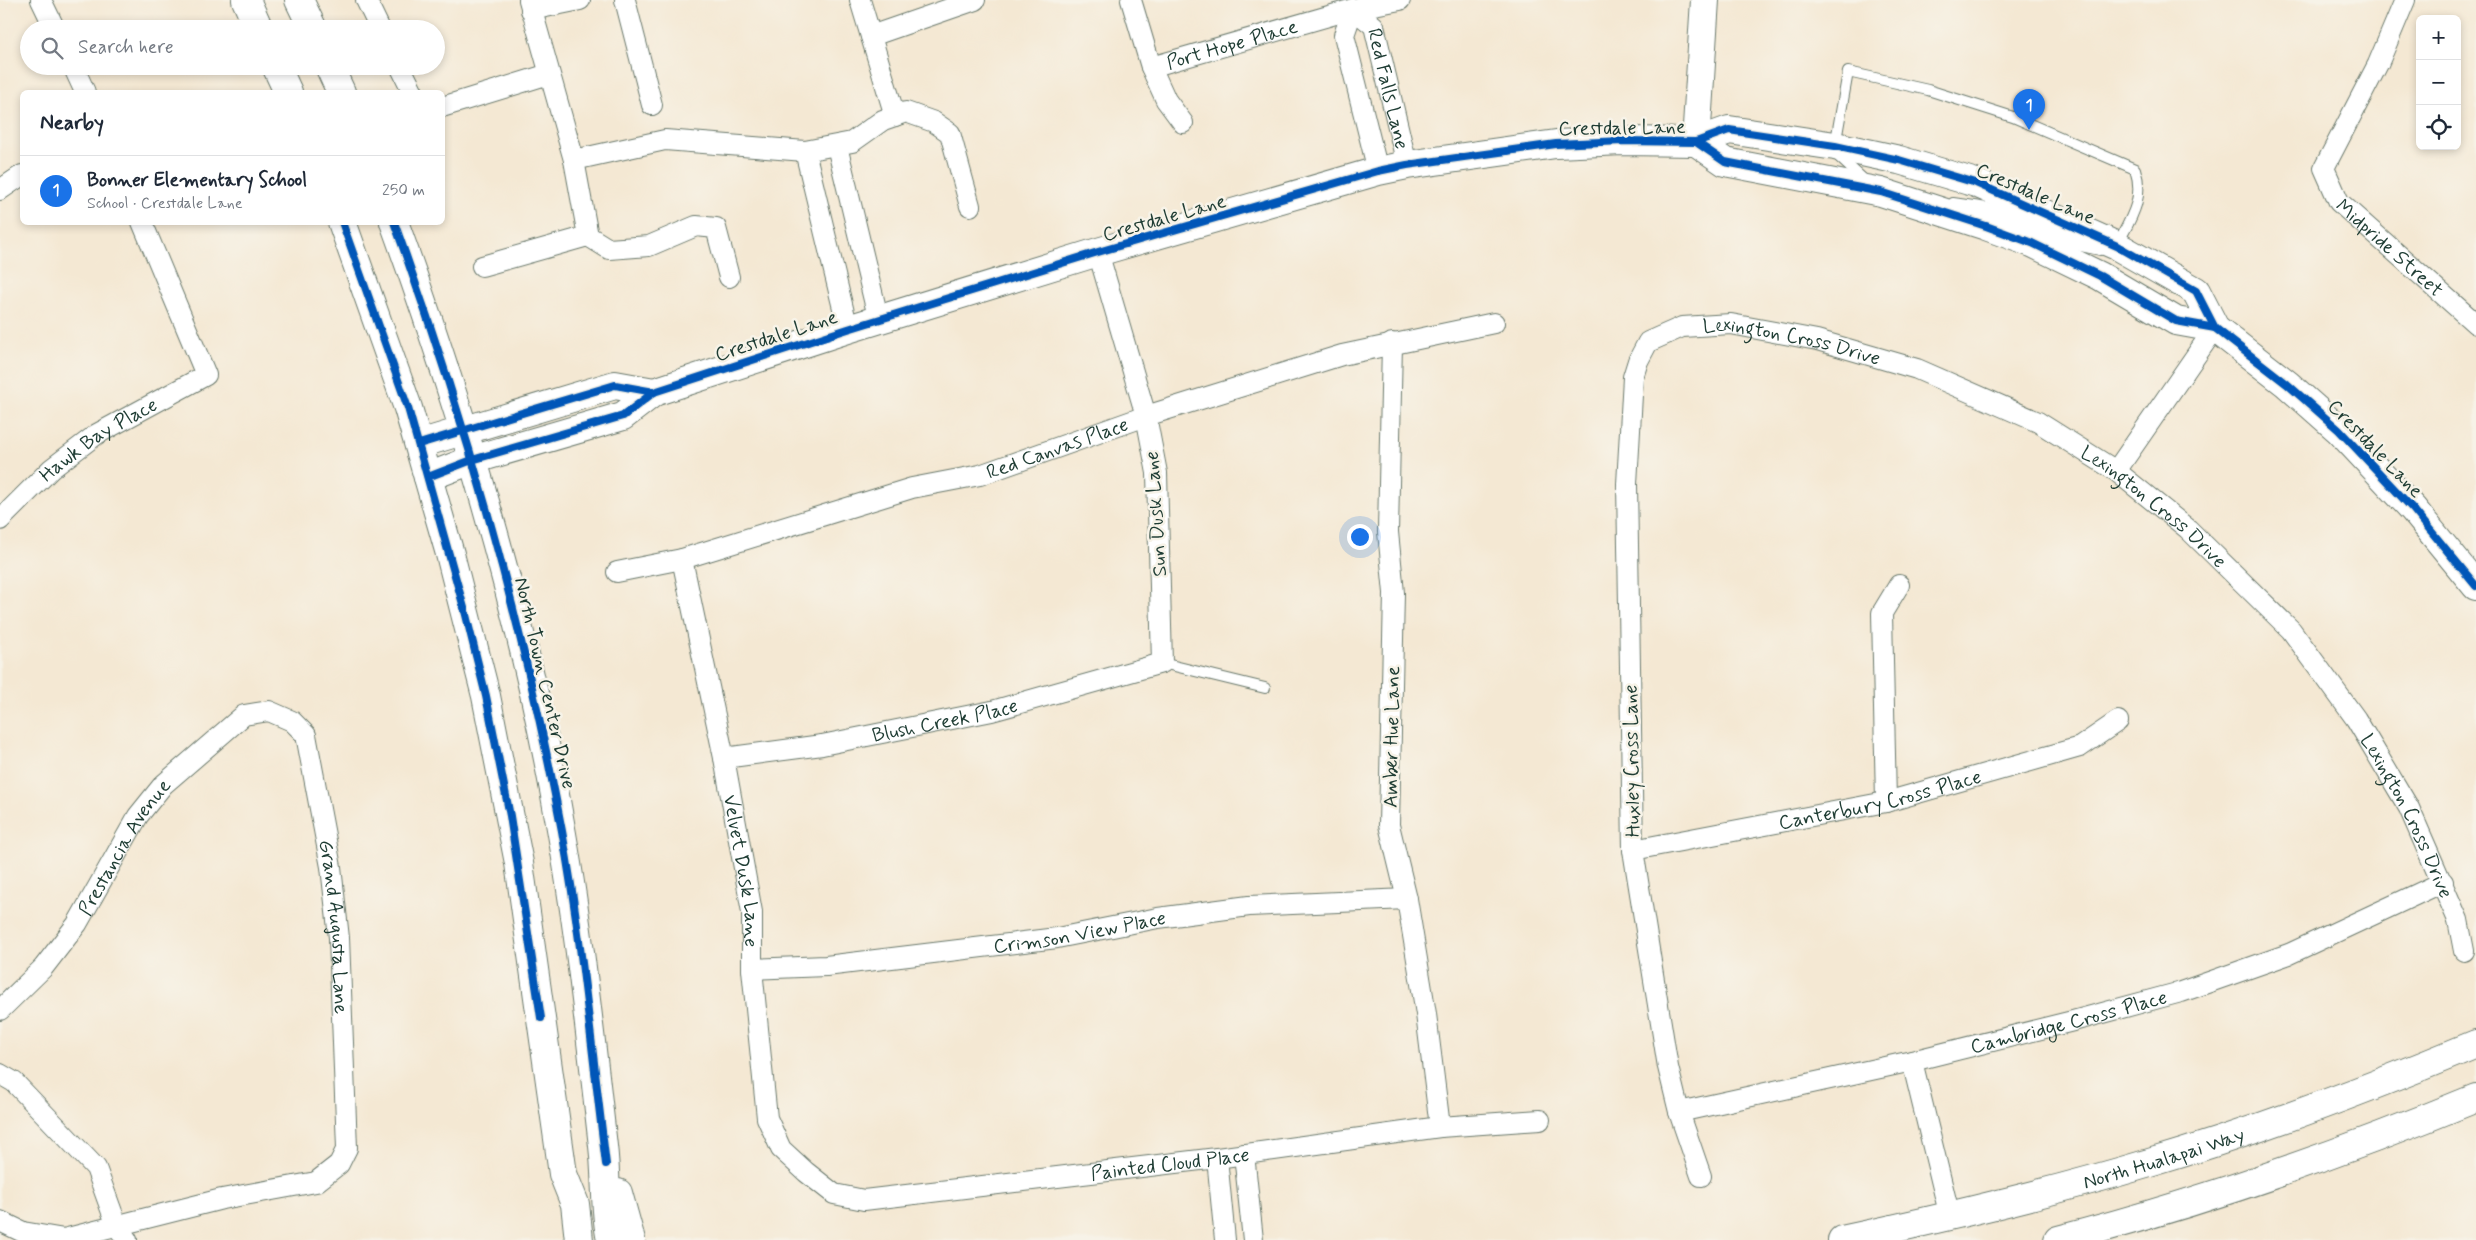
<!DOCTYPE html>
<html lang="en">
<head>
<meta charset="utf-8">
<style>
	:root { --surface:#fff; --page:#f6f6f7; --text:#1f2937; --muted:#747a83; --line:#e0e1e3; --accent:#1a73e8 }
	body { margin:0; font-family:Mynerve,sans-serif; background:var(--page); color:var(--text) }
	.controls { position:absolute; right:15px; top:15px; display:grid; overflow:hidden; border-radius:8px; box-shadow:0 2px 8px #0003 }
	.controls button { width:45px; height:45px; display:grid; place-items:center; padding:0; border:0; border-bottom:1px solid var(--line); background:var(--surface); color:var(--text); font:25px sans-serif }
	.you { position:absolute; left:1359px; top:536px; width:18px; height:18px; margin:-12px; border:4px solid #fff; border-radius:50%; background:#1a73e8; box-shadow:0 0 0 8px #1a73e833 }
	.badge { display:grid; place-items:center; width:32px; height:32px; border-radius:50%; background:var(--accent); color:#fff; font-size:16px; font-weight:700 }
	.pin { position:absolute; translate:-50% -41px; filter:drop-shadow(0 1px 2px #0008) }
	.pin::after { content:''; position:absolute; top:26px; width:18px; height:15px; background:inherit; clip-path:polygon(0 0,100% 0,50% 100%) }
	.list { margin:0; padding:0; list-style:none }
	h2 { display:flex; justify-content:space-between; align-items:center; height:65px; margin:0; padding:0 20px; font-size:21px }
	h2 small { font-size:16px; font-weight:400; color:var(--muted) }
	.list li { display:grid; grid-template-columns:32px 1fr auto; gap:15px; align-items:center; box-sizing:border-box; height:70px; padding:0 20px; border-top:1px solid var(--line) }
	.list b { display:block; font-size:19px; white-space:nowrap }
	.list p { margin:0; font-size:16px; white-space:nowrap; color:var(--muted) }
	.list em { font-size:16px; font-style:normal; color:var(--muted) }
	.icon { flex:none; width:28px; height:28px; fill:none; stroke:currentColor; stroke-width:2; stroke-linecap:round; stroke-linejoin:round }
	.map { position:relative; flex:none; width:2476px; height:1240px; overflow:hidden }
	.search { position:absolute; background:var(--surface); box-shadow:0 2px 8px #0003; left:20px; top:20px; width:425px; height:55px; display:flex; align-items:center; gap:12px; box-sizing:border-box; padding:0 18px; border-radius:28px; color:var(--muted); font-size:19px }
	.panel { position:absolute; background:var(--surface); box-shadow:0 2px 8px #0003; left:20px; top:90px; width:425px; height:135px; border-radius:8px }
	.map>svg:first-child { display:block }
	.lines { fill:none; stroke-linecap:round; stroke-linejoin:round }
	.lane-casing { stroke:#6a796c; stroke-width:12 }
	.street-casing { stroke:#6a796c; stroke-width:22 }
	.secondary-casing { stroke:#6a796c; stroke-width:30 }
	.primary-casing { stroke:#6a796c; stroke-width:30 }
	.lane { stroke:#fff; stroke-width:10 }
	.street { stroke:#fff; stroke-width:20 }
	.secondary { stroke:#fff; stroke-width:28 }
	.primary { stroke:#fff; stroke-width:28 }
	.cycleway-casing { stroke:#f7f3e8; stroke-width:11 }
	.cycleway { stroke:#0057b8; stroke-width:8 }
	.labels { text-anchor:middle; stroke-width:5; stroke-linejoin:round; paint-order:stroke }
	.street-label { font-size:20px; fill:#1f3d34; stroke:#f7f3e8 }
</style>
</head>
<body>
<div class="map">
<svg width="2476" height="1240" viewBox="0 0 2476 1240">
	<rect width="100%" height="100%" fill="#f7f3e8"/>
	<filter id="ink" filterUnits="userSpaceOnUse"><feTurbulence type="fractalNoise" baseFrequency=".02" numOctaves="2"/><feDisplacementMap in="SourceGraphic" scale="10" xChannelSelector="R" yChannelSelector="G"/><feConvolveMatrix kernelMatrix="1 2 1 2 8 2 1 2 1" color-interpolation-filters="sRGB"/></filter>
	<filter id="wash" filterUnits="userSpaceOnUse"><feTurbulence type="fractalNoise" baseFrequency=".0096" numOctaves="4" result="noise"/><feDisplacementMap in="SourceGraphic" scale="20" xChannelSelector="R" yChannelSelector="G"/><feGaussianBlur stdDeviation="1.12" result="paint"/><feColorMatrix in="noise" values="0 0 0 0 0 0 0 0 0 0 0 0 0 0 0 0 0 1.4 0 .05"/><feComposite in="paint" operator="in"/></filter>
	<g filter="url(#wash)">
		<rect width="100%" height="100%" fill="#f4e8d3"/>
	</g>
	<g filter="url(#ink)">
		<g class="lines">
			<g class="lane-casing">
				<g id="lane">
					<path d="M1865,181l-26,-24 -4,-11 13,-74 80,18 85,27 122,52c10,30 -4,49 -18,76"/>
					<path d="M1953,203l34,5 89,37 24,5"/>
					<path d="M1162,663l103,25"/>
				</g>
			</g>
			<g class="street-casing">
				<g id="street">
					<path d="M41,0l14,29"/>
					<path d="M366,0l14,29"/>
					<path d="M529,0l45,160 14,76 21,13 40,-3 47,-20 20,2 13,49"/>
					<path d="M625,0l27,105"/>
					<path d="M860,0l35,116"/>
					<path d="M1131,0l20,67 15,33 17,23"/>
					<path id="s1" d="M2405,0l-27,64 -54,104 15,34 137,122"/>
					<path d="M531,10l49,-10"/>
					<path d="M871,36l104,-36"/>
					<path d="M73,66l12,26"/>
					<path d="M400,66l13,26"/>
					<path id="s2" d="M1151,67l202,-58 47,-9"/>
					<path d="M442,107l107,-33"/>
					<path d="M837,146l42,175"/>
					<path d="M805,151l43,178"/>
					<path d="M574,160l91,-20 140,11 47,-9 31,-22 23,-8 28,10 16,11 20,73"/>
					<path id="s3" d="M1378,171l-34,-136 9,-26 21,17 33,139"/>
					<path d="M0,190l22,-15"/>
					<path d="M482,266l106,-30"/>
					<path d="M1392,343l-4,189 6,61 -5,232 18,74 19,115 14,113"/>
					<path d="M2116,471l99,-143"/>
					<path id="s4" d="M0,520l51,-51 46,-35 109,-59 -64,-153"/>
					<path id="s5" d="M682,559l42,199 28,154v57l15,149 14,31 25,23 28,22 30,6 353,-42 223,-31 100,-7"/>
					<path id="s6" d="M617,572l65,-13 230,-71 68,-13 166,-59 196,-61 152,-32"/>
					<path id="s7" d="M724,758l98,-13 170,-34 170,-48 -5,-190 -11,-57 -48,-164"/>
					<path d="M1886,802l-4,-189 17,-28"/>
					<path id="s8" d="M1633,850l253,-48 194,-55 38,-26"/>
					<path id="s9" d="M752,969l74,-3 231,-28 101,-20 91,-12 158,-7"/>
					<path id="s10" d="M0,1010l43,-42 34,-44 61,-108 25,-31 81,-70 25,-4 23,10 14,14 25,132 8,71 8,210 -8,16 -23,18 -94,17 -158,40 -41,-7 -23,-11"/>
					<path d="M1912,1061l38,156"/>
					<path d="M0,1074l14,8 82,86 21,58 10,14"/>
					<path id="s11" d="M1679,1112l233,-51 161,-40 108,-29 108,-38 154,-72"/>
					<path d="M1244,1154l9,86"/>
					<path d="M1217,1158l8,82"/>
					<path id="s12" d="M1701,1176l-22,-64 -11,-45 -35,-217 -6,-366 6,-107 5,-16 10,-19 34,-15 49,-3 86,16 100,29 121,53 78,49 72,58 103,101 65,89 53,89 49,112 6,31"/>
				</g>
			</g>
			<g class="secondary-casing">
				<g id="secondary">
					<path d="M1696,142l29,20 156,30 105,34 46,17 68,33 76,45 39,7"/>
					<path d="M1696,142l9,-142"/>
					<path d="M419,444l196,-59 39,7"/>
					<path d="M428,477l44,-17 151,-44 31,-24 194,-63 250,-77 280,-81 29,-6 149,-21 67,-3 73,1 33,-12 106,16 64,14 77,23 141,63 79,45 19,37 72,56 52,46 74,79 63,77"/>
					<path id="s13" d="M1842,1240c102,-22 204,-46 304,-76 112,-33 222,-75 330,-120"/>
					<path d="M2058,1240c142,-37 282,-86 418,-142"/>
				</g>
			</g>
			<g class="primary-casing">
				<g id="primary">
					<path d="M246,0l13,29"/>
					<path d="M299,0l14,29"/>
					<path d="M276,66l12,26"/>
					<path d="M329,66l12,26"/>
					<path d="M342,222l66,186 42,146 36,142 33,167 44,311 12,30 4,36"/>
					<path d="M394,222c72,199 132,403 168,612 18,103 29,208 41,312 4,32 1,63 8,94"/>
					<path d="M618,1193l13,47"/>
				</g>
			</g>
			<use href="#lane" class="lane"/>
			<use href="#street" class="street"/>
			<use href="#secondary" class="secondary"/>
			<use href="#primary" class="primary"/>
			<g class="cycleway-casing">
				<g id="cycleway">
					<path d="M1696,142l29,20 156,30 105,34 46,17 68,33 76,45 39,7"/>
					<path d="M342,222l66,186 58,207 20,81 24,120 31,202"/>
					<path d="M394,222c72,199 129,401 168,609 20,110 30,222 44,333"/>
					<path d="M419,444l196,-59 39,7"/>
					<path d="M428,477l44,-17 151,-44 31,-24 194,-63 250,-77 280,-81 29,-6 149,-21 67,-3 73,1 33,-12 106,16 64,14 77,23 141,63 79,45 19,37 72,56 52,46 74,79 63,77"/>
				</g>
			</g>
			<use href="#cycleway" class="cycleway"/>
		</g>
	</g>
	<g class="labels">
		<g class="street-label">
			<text dy="7" stroke="none"><textPath href="#s2" startOffset="84">Port Hope Place</textPath></text>
			<text dy="7" stroke="none"><textPath href="#s3" startOffset="259">Red Falls Lane</textPath></text>
			<text transform="translate(1622 127) rotate(-1)" y="7">Crestdale Lane</text>
			<text transform="translate(2036 193) rotate(23)" y="7">Crestdale Lane</text>
			<text transform="translate(1164 217) rotate(-16)" y="7">Crestdale Lane</text>
			<text dy="7" stroke="none"><textPath href="#s1" startOffset="292">Midpride Street</textPath></text>
			<text transform="translate(776 335) rotate(-18)" y="7">Crestdale Lane</text>
			<text dy="7" stroke="none"><textPath href="#s12" startOffset="994">Lexington Cross Drive</textPath></text>
			<text dy="7" stroke="none"><textPath href="#s4" startOffset="128">Hawk Bay Place</textPath></text>
			<text dy="7" stroke="none"><textPath href="#s6" startOffset="458">Red Canvas Place</textPath></text>
			<text transform="translate(2376 448) rotate(46)" y="7">Crestdale Lane</text>
			<text dy="7" stroke="none"><textPath href="#s12" startOffset="1399">Lexington Cross Drive</textPath></text>
			<text transform="translate(1155 514) rotate(-94)" y="7">Sun Dusk Lane</text>
			<text transform="translate(546 683) rotate(77)" y="7">North Town Center Drive</text>
			<text dy="7" stroke="none"><textPath href="#s7" startOffset="224">Blush Creek Place</textPath></text>
			<text transform="translate(1391 737) rotate(-89)" y="7">Amber Hue Lane</text>
			<text transform="translate(1631 761) rotate(-91)" y="7">Huxley Cross Lane</text>
			<text dy="7" stroke="none"><textPath href="#s8" startOffset="252">Canterbury Cross Place</textPath></text>
			<text dy="7" stroke="none"><textPath href="#s12" startOffset="1804">Lexington Cross Drive</textPath></text>
			<text dy="7" stroke="none"><textPath href="#s10" startOffset="206">Prestancia Avenue</textPath></text>
			<text dy="7" stroke="none"><textPath href="#s5" startOffset="318">Velvet Dusk Lane</textPath></text>
			<text dy="7" stroke="none"><textPath href="#s10" startOffset="651">Grand Augusta Lane</textPath></text>
			<text dy="7" stroke="none"><textPath href="#s9" startOffset="330">Crimson View Place</textPath></text>
			<text dy="7" stroke="none"><textPath href="#s11" startOffset="400">Cambridge Cross Place</textPath></text>
			<text dy="7" stroke="none"><textPath href="#s13" startOffset="332">North Hualapai Way</textPath></text>
			<text dy="7" stroke="none"><textPath href="#s5" startOffset="1009">Painted Cloud Place</textPath></text>
		</g>
	</g>
</svg>
<div class="controls">
<button>+</button>
<button>−</button>
<button><svg class="icon" aria-label="locate" viewBox="0 0 24 24"><circle cx="12" cy="12" r="6"/><path d="M12 2v4M12 18v4M2 12h4M18 12h4"/></svg></button>
</div>
<div class="you"></div>
<div class="pin badge" style="left:2029px;top:130px">1</div>
<div class="search"><svg class="icon" aria-label="search" viewBox="0 0 24 24"><circle cx="10" cy="10" r="6"/><path d="M15 15l6 6"/></svg>Search here</div>
<section class="panel">
<h2>Nearby<small></small></h2>
<ul class="list">
<li><span class="badge">1</span><div><b>Bonner Elementary School</b><p>School · Crestdale Lane</p></div><em>250 m</em></li>
</ul>
</section>
</div>
</body>
</html>
